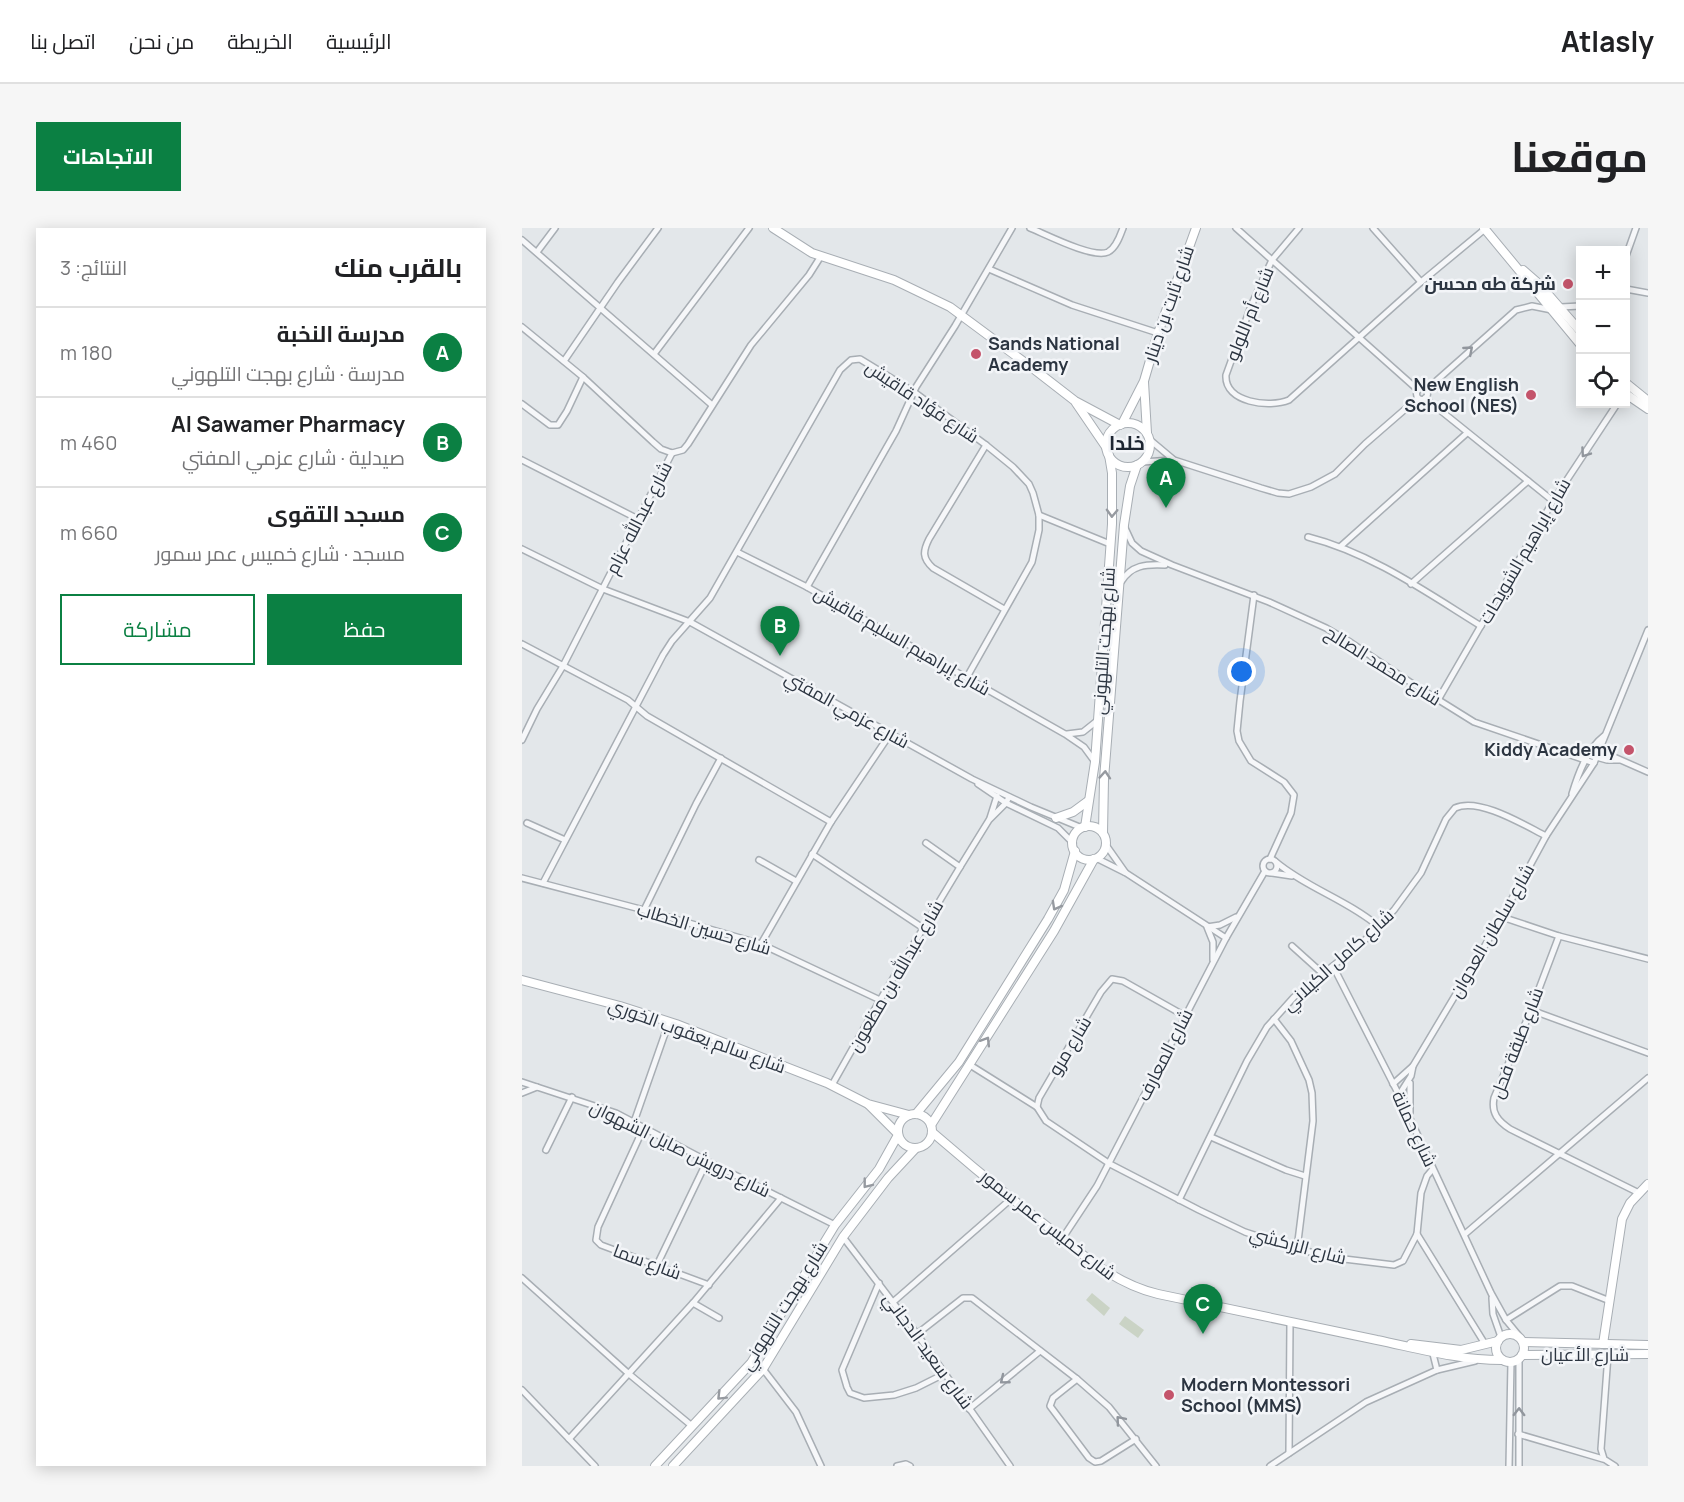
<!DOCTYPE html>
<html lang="ar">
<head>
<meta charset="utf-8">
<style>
	:root { --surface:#fff; --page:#f6f6f6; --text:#202124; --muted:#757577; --line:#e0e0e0; --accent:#0b8043 }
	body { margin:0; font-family:Manrope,Cairo,sans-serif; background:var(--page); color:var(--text); direction:rtl }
	.controls { position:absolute; right:18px; top:18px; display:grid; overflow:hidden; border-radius:0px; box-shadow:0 3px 15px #0003 }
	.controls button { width:54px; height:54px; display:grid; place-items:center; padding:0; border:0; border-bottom:2px solid var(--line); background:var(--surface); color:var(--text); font:30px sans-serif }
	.you { position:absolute; left:720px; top:444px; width:21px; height:21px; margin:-15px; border:4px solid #fff; border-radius:50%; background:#1a73e8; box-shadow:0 0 0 9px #1a73e833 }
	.badge { display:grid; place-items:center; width:39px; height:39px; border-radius:50%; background:var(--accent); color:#fff; font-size:20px; font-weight:700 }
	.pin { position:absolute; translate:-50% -50px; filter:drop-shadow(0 2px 3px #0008) }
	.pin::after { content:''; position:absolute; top:32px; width:21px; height:18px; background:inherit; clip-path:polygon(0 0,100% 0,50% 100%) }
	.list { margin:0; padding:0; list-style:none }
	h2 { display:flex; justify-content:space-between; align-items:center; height:78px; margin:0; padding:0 24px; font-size:26px }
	h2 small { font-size:20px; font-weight:400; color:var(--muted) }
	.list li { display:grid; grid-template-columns:39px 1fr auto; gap:18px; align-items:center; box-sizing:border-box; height:90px; padding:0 24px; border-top:2px solid var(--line) }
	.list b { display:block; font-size:22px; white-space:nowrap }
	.list p { margin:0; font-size:20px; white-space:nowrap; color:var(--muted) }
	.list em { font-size:20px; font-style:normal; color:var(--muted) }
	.actions { display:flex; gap:12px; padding:18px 24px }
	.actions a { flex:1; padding:14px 0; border:2px solid var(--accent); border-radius:0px; text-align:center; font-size:21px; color:var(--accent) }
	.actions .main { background:var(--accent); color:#fff }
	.icon { flex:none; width:33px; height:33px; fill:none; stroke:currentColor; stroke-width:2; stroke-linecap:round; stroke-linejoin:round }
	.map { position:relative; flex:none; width:1126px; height:1238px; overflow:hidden; direction:ltr; border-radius:0px }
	header { display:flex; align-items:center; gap:36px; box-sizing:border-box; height:84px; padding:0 30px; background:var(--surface); border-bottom:2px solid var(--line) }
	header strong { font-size:28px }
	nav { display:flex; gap:33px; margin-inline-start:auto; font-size:21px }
	.intro { display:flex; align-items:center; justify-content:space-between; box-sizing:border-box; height:144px; padding:0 36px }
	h1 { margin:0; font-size:42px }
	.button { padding:15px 27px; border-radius:0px; background:var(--accent); color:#fff; font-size:21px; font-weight:700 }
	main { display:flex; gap:36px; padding:0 36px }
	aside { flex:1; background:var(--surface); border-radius:0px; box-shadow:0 3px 15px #0003 }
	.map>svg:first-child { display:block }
	.garden { fill:#cad3c5 }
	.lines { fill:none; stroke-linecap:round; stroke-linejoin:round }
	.street-casing { stroke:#a8aeb4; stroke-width:8 }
	.secondary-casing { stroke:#a8aeb4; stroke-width:10 }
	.street { stroke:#f6f7f9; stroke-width:5 }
	.secondary { stroke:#fff; stroke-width:8 }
	.oneway { stroke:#91969d }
	.oneway2 { stroke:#969aa0 }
	.poi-dot { fill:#c4546b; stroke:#f3f5f8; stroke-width:2 }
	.labels { text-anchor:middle; stroke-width:5; stroke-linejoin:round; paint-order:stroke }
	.poi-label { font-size:18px; font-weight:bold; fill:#2c3541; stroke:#f3f5f8; text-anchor:end }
	.street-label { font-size:18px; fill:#2c3541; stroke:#f3f5f8 }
	.neighbourhood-label { font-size:20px; font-weight:bold; fill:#1e2632; stroke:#f3f5f8 }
</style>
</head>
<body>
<header>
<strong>Atlasly</strong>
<nav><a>الرئيسية</a><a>الخريطة</a><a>من نحن</a><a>اتصل بنا</a></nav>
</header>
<div class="intro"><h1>موقعنا</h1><a class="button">الاتجاهات</a></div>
<main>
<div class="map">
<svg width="1126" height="1238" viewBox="0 0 1126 1238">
	<rect width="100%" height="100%" fill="#e3e7ea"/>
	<g class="garden">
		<path d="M570,1065l18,15 -6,8 -18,-16z"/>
		<path d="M603,1088l19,14 -6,8 -19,-14z"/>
	</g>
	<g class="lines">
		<g class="street-casing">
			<g id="street">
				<path d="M508,0c15,6 63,31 78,24 8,-4 12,-16 15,-24"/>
				<path d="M714,0l182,162"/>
				<path d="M777,0l-27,32 -6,13 -15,33 -25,69c-2,28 44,33 63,25l132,-118 64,-53"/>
				<path d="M851,0l48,54"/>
				<path d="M0,12l190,165"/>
				<path d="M15,24l18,-24"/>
				<path d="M1104,28l10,-28"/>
				<path d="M467,41l83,36 86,28"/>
				<path d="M1104,61l22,4"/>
				<path d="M1039,79l19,-1"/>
				<path d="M0,99l61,50 70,65 8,7 11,4"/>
				<path d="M132,126l95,-126"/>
				<path d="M42,133l54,-79 40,-54"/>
				<circle cx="900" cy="166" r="5.5"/>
				<path d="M904,162l90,-80 16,-4 20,4"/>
				<path d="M903,170l128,103"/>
				<path d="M0,176l28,21h8l9,-14 16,-34"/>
				<path d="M627,211l25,21 87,28 17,5 11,1 22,-7 24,-13 30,-30 53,-46"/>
				<path d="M464,217l-57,94c-6,12 -7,19 4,29l71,41"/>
				<path d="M150,225l11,-3 5,-6 63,-99 58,-70 12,-19"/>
				<path d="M0,232l116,59"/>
				<path d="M620,234l31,-2"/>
				<path d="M517,287l71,29"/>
				<path d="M603,300l7,15 9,8 31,14 97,37 57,26 24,14 63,42 61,38 120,41"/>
				<path d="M786,309c63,16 118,55 173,89"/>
				<path d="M819,318l126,-113"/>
				<path d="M0,321l81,40 87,33 282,157 59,28 51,21"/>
				<path d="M215,324l70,35 258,147 19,13 11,15"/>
				<path d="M599,354c10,-17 25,-18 44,-17"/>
				<path d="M889,356l117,-103"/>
				<path d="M285,359l89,-156 20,-44 39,-61 57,-98"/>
				<path d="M732,367l-14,106 -3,30 2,10 12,20 33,21 10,13 -3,18 -21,46"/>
				<path d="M0,416l106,56 19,16 184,106"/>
				<path d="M916,472l115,-199 64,-97"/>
				<path d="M545,506l16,-2 15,-12"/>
				<path d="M0,512l15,-31 26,-43 109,-213"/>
				<path d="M1076,522l50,22"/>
				<path d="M1067,527l18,5h12"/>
				<path d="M456,556l28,19 52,25 15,15"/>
				<path d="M1050,566c6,-20 15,-45 32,-58"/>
				<path d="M468,590l7,-22"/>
				<path d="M5,595l38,17"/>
				<path d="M404,615l34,24"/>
				<path d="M584,617l19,27"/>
				<path d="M290,626l111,74"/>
				<path d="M574,630l30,15 100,65"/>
				<circle cx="748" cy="638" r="7"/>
				<path d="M237,632l37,21"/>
				<path d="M754,634c31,26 71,38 102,64"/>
				<path d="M750,645l20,3"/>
				<path d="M0,650l122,32 117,34 119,56"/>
				<path d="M21,655l120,-228 9,-14 38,-43 130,-228 11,-10 9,-1 54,33 72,53 27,22 16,17 4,9 6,22v15l-7,32 -65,115"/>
				<path d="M122,682l52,-106 25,-46"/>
				<path d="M980,689l57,19 89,23"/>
				<path d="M1037,708l-28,74 -37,88c-3,15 4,23 16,31l129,64"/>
				<path d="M239,716l70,-122 59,-88"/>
				<path d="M770,718l30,27"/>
				<path d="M691,732v-18l-6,-15 13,-2 16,-8"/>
				<path d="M811,738l66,129 92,198 15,27 14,17"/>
				<path d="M1009,782l117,43"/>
				<path d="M663,788l-62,-35 -11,-2 -11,13 -62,106 -2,9 9,14 64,43 89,46 46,22 52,17 39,9 58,7 9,-4 14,-27 4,-41 6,-17 5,-6"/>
				<path d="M752,791l17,22 18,39 3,13 1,28 -16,128"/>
				<path d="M448,837l67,42"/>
				<path d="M0,854l15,5"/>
				<path d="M871,856l20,-18"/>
				<path d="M310,857l48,-85 80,-133 29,-47 17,-17 3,-6"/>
				<path d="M0,865l15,-6 79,26 91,48 128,64"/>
				<path d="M877,867l12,-19 2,-10 89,-149 44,-81 48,-73 54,-133"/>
				<path d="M888,884v-29"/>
				<path d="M112,894l35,-100"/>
				<path d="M122,899l-46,100 -2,13 5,5 108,40"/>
				<path d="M689,909l75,33 19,6"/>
				<path d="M24,922l26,-53"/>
				<path d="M657,972l68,-139 20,-34 27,-30 70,-56 30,-31 27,-37 25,-54 9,-11c24,-11 69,17 91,28"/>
				<path d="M895,1006l68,110"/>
				<path d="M943,1006l183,-156"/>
				<path d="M321,1009l74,97 93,132"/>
				<path d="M540,1011l35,-53 129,-248 39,-67"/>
				<path d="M135,1037l50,-104"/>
				<path d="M0,1050l107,96 63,52"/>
				<path d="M357,1055l-37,87 5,17 3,6 14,5 30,-3 22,-7 28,-14"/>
				<path d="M970,1070l1,16 8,23"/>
				<path d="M371,1074l118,-103"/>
				<path d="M171,1075l26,15"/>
				<path d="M984,1092l54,-34h12l38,15"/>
				<path d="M395,1106l46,-36h9l105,81 32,28 47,59"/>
				<path d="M911,1126l4,16"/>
				<path d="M1086,1127l-7,94 3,10 11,7"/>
				<path d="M241,1141l33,43 25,54"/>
				<path d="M555,1151l-24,19 -3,8 39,52 6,4 6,-1 35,-22"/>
				<path d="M0,1162l73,76"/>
				<path d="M447,1181l71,-58"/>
				<path d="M996,1206l85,25"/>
				<path d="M47,1211l124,-136 88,-105"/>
				<path d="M767,1225l1,-130"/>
				<path d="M375,1238l9,-2 4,2"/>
				<path d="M748,1238l96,-64 71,-32 38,-9"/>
				<path d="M987,1238l2,-104"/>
				<path d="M997,1238v-108"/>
			</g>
		</g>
		<g class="secondary-casing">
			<g id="secondary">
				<path d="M251,0l39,25 82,27 56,27 85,63 40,31 45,24"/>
				<path d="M962,0l96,116"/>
				<path d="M1001,42l16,14 41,47"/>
				<path d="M622,154l3,51"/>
				<path d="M1104,155l22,18"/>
				<path d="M1104,166l22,15"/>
				<path d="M554,175l30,44"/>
				<circle cx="606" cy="217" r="22"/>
				<path d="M600,196l22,-43 14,-48 38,-105"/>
				<path d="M534,590l17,-6 15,-11"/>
				<circle cx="567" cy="615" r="17"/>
				<path d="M563,599l10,-65 17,-238v-51l-3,-18"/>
				<path d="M581,605l1,-54 20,-254 6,-39 7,-21"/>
				<path d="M0,752l98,26 56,18 151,59 41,21 41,11"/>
				<path d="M347,877l29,29"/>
				<circle cx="393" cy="903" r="17"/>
				<path d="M394,886l43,-52 89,-143 16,-29 11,-39"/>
				<path d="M409,897l123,-194 40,-72"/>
				<path d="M410,904c38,33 77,65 117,96 34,27 66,56 109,66 73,16 146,31 219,46 43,9 80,20 125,20"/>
				<circle cx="988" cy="1120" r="14"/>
				<path d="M1001,1114l125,3"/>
				<path d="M889,1116l50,6 37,-9"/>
				<path d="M1081,1116l19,-125 8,-16 18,-19"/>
				<path d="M1000,1127l126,-1"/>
				<path d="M133,1238l96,-103 84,-138 44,-56 19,-34"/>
				<path d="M151,1238l90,-97 80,-132 45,-59 27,-29"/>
			</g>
		</g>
		<use href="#street" class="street"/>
		<use href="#secondary" class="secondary"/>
	</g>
	<defs><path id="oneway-chevron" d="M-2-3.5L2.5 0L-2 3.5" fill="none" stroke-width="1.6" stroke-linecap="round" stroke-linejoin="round" transform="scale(1.5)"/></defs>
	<g class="oneway">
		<use href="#oneway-chevron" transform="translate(947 122) rotate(-41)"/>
		<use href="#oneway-chevron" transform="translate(1063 225) rotate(125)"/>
		<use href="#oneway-chevron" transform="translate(482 1152) rotate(141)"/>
		<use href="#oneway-chevron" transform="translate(997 1184) rotate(-89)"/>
		<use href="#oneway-chevron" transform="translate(598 1192) rotate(-130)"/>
	</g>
	<g class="oneway2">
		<use href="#oneway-chevron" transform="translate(590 285) rotate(92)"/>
		<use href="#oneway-chevron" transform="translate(583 547) rotate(-86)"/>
		<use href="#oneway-chevron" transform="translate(534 678) rotate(119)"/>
		<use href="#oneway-chevron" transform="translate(464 813) rotate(-58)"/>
		<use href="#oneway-chevron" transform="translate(345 956) rotate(128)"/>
		<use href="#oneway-chevron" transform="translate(199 1168) rotate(135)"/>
	</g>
	<g class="poi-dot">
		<circle cx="1046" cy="56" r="6"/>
		<circle cx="454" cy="126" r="6"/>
		<circle cx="1009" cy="167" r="6"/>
		<circle cx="1107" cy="522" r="6"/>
		<circle cx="647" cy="1167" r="6"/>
	</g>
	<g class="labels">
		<g class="poi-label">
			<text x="1034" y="62">شركة طه محسن</text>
			<text x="466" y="122" text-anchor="start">Sands National<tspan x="466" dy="21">Academy</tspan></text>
			<text x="997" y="163">New English<tspan x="997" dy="21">School (NES)</tspan></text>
			<text x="1095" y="528">Kiddy Academy</text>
			<text x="659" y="1163" text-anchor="start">Modern Montessori<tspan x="659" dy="21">School (MMS)</tspan></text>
		</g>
		<g class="street-label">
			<text transform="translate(647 76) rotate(-71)" y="6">شارع ثابت بن دينار</text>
			<text transform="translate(728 86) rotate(-68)" y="6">شارع أم اللولو</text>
			<text transform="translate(400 174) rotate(34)" y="6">شارع فؤاد قاقيش</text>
			<text transform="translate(117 290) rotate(-63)" y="6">شارع عبدالله عزام</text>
			<text transform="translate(1003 323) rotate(-60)" y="6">شارع إبراهيم الشويحات</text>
			<text transform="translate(380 413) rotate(30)" y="6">شارع إبراهيم السليم قاقيش</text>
			<text transform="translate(582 413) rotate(-86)" y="6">شارع بهجت التلهوني</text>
			<text transform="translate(861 438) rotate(32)" y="6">شارع محمد الصالح</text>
			<text transform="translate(325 482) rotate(29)" y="6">شارع عزمي المفتي</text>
			<text transform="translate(182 701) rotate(17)" y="6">شارع حسين الخطاب</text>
			<text transform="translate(970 703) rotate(-60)" y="6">شارع سلطان العدوان</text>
			<text transform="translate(816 732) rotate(-42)" y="6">شارع كامل الكيلاني</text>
			<text transform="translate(374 748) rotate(-60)" y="6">شارع عبدالله بن مظعون</text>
			<text transform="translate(175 808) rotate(20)" y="6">شارع سالم يعقوب الخوري</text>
			<text transform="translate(995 815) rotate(-69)" y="6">شارع طبقة فحل</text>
			<text transform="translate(548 818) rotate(-59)" y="6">شارع مرو</text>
			<text transform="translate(643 827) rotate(-63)" y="6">شارع المعارف</text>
			<text transform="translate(892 901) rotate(65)" y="6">شارع حمانة</text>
			<text transform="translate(158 921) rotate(26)" y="6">شارع درويش صايل الشهوان</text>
			<text transform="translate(526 997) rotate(38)" y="6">شارع خميس عمر سمور</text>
			<text transform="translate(776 1018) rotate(15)" y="6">شارع الزركشي</text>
			<text transform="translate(125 1034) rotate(20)" y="6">شارع سما</text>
			<text transform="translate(262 1078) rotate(-58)" y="6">شارع بهجت التلهوني</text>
			<text transform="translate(406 1123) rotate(54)" y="6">شارع سعيد الدجاني</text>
			<text x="1063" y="1133">شارع الأعيان</text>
		</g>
		<g class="neighbourhood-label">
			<text x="605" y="222">خلدا</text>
		</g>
	</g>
</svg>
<div class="controls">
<button>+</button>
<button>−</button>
<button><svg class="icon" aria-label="locate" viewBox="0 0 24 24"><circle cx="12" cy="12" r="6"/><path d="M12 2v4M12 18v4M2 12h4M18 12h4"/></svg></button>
</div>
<div class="you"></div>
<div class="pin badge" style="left:644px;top:280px">A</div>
<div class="pin badge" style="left:258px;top:428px">B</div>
<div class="pin badge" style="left:681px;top:1106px">C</div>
</div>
<aside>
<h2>بالقرب منك<small>النتائج: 3</small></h2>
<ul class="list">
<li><span class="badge">A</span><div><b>مدرسة النخبة</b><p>مدرسة · شارع بهجت التلهوني</p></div><em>180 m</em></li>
<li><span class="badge">B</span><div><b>Al Sawamer Pharmacy</b><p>صيدلية · شارع عزمي المفتي</p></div><em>460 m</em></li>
<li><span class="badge">C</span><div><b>مسجد التقوى</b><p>مسجد · شارع خميس عمر سمور</p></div><em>660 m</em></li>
</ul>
<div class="actions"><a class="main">حفظ</a><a>مشاركة</a></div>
</aside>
</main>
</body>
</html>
